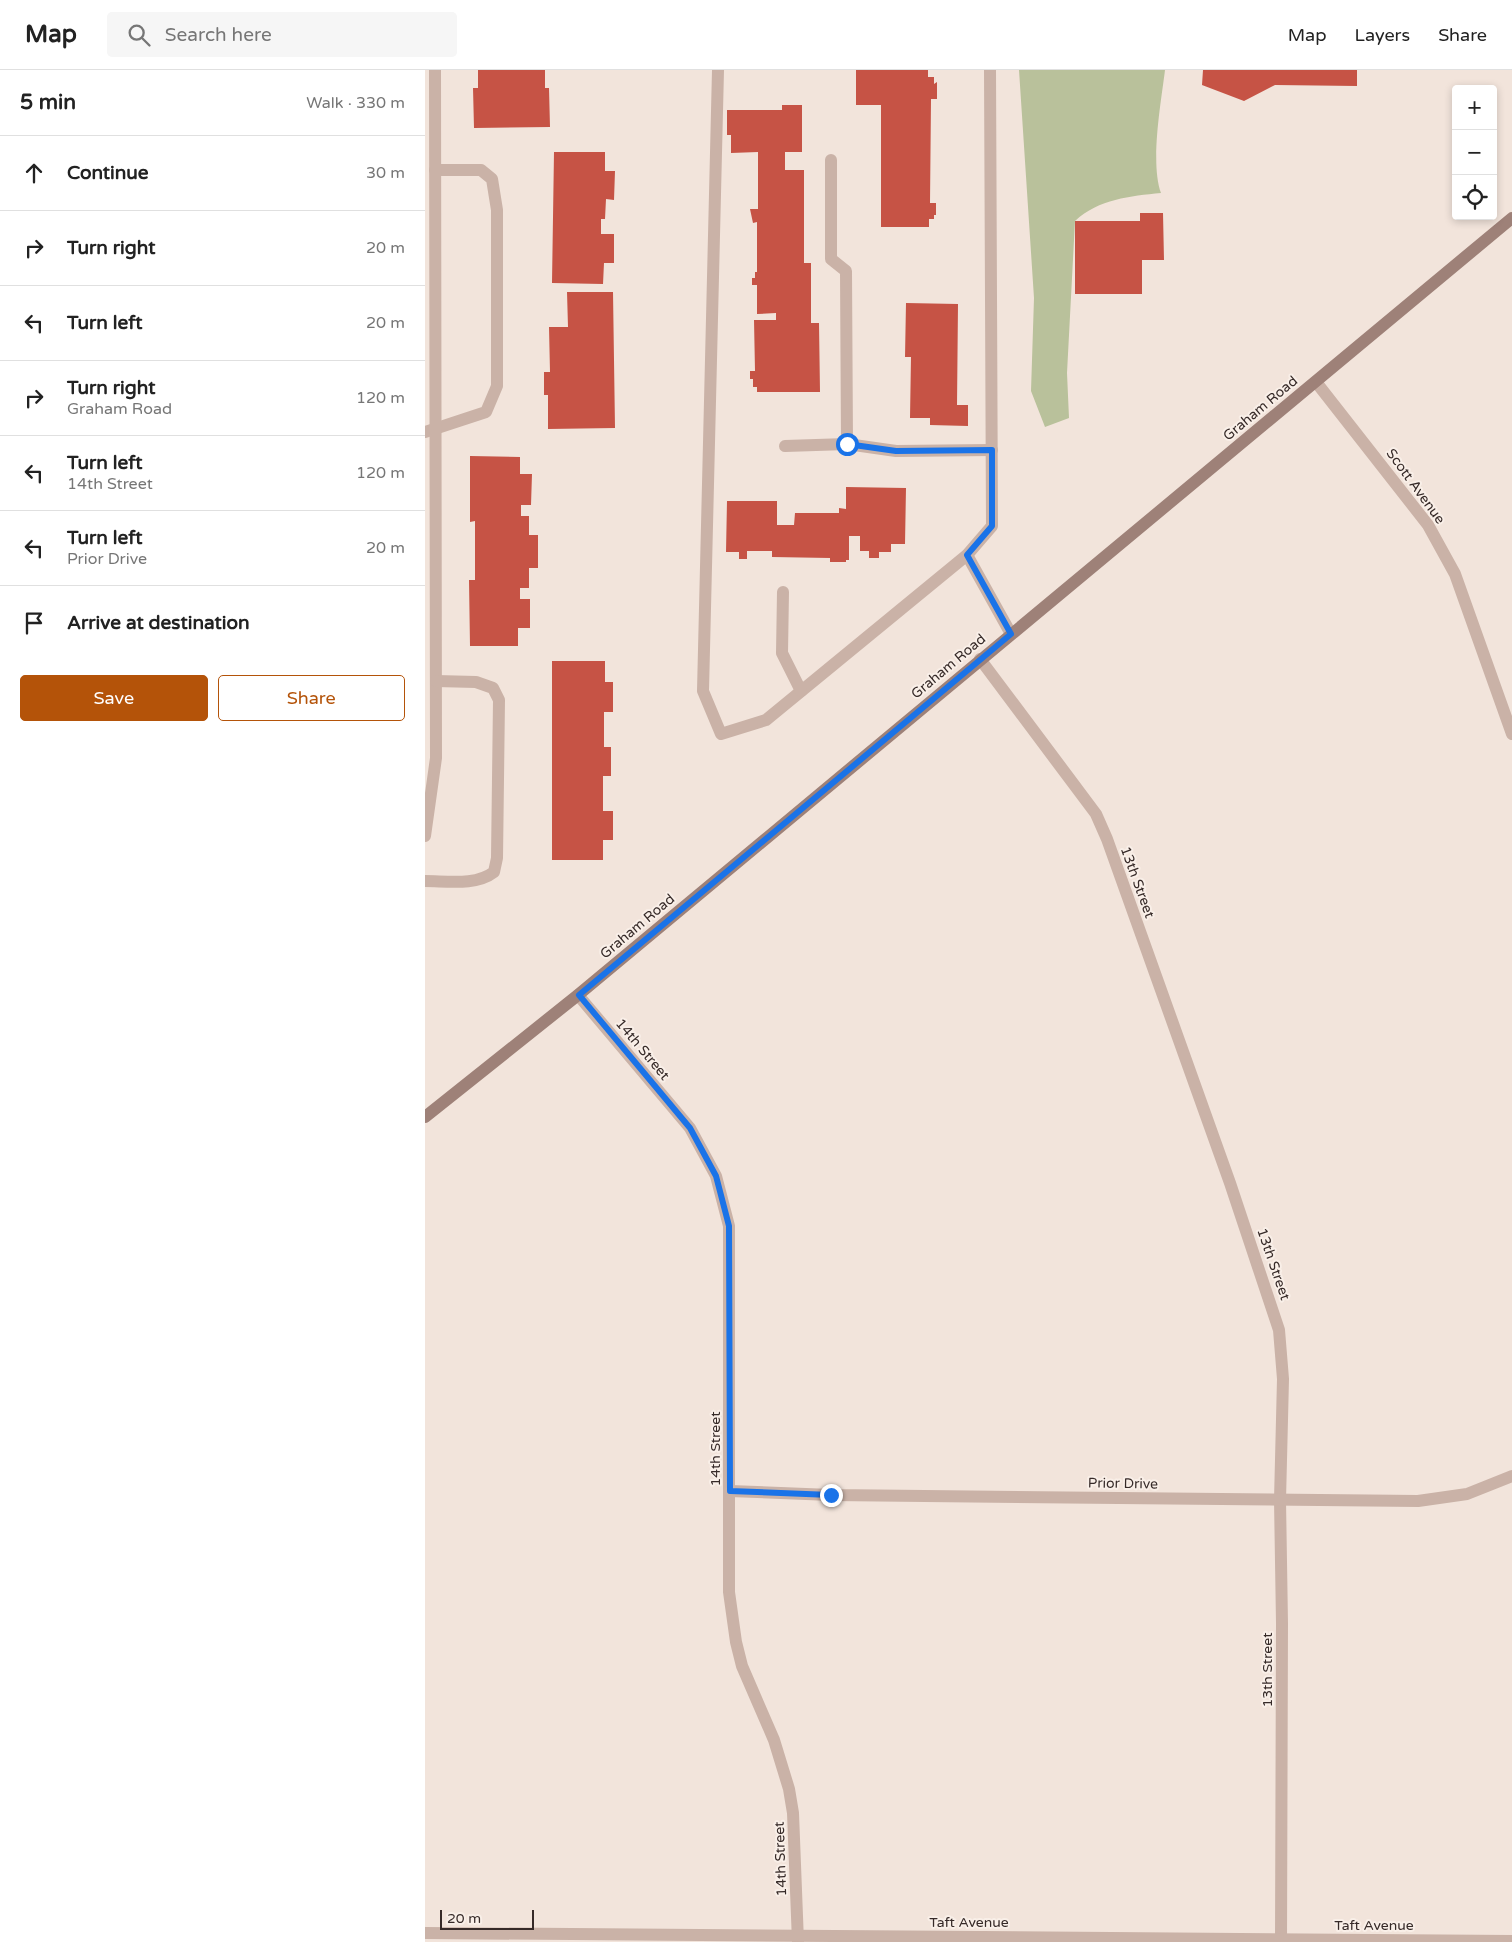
<!DOCTYPE html>
<html lang="en">
<head>
<meta charset="utf-8">
<style>
	:root { --surface:#fff; --page:#f6f6f6; --text:#222; --muted:#767676; --line:#e0e0e0; --accent:#b45309 }
	body { margin:0; font-family:"Varela Round",sans-serif; background:var(--page); color:var(--text) }
	.controls { position:absolute; right:15px; top:15px; display:grid; overflow:hidden; border-radius:5px; box-shadow:0 2px 8px #0003 }
	.controls button { width:45px; height:45px; display:grid; place-items:center; padding:0; border:0; border-bottom:1px solid var(--line); background:var(--surface); color:var(--text); font:25px sans-serif }
	.scale { position:absolute; left:15px; bottom:12px; width:94px; box-sizing:border-box; padding-left:5px; border:2px solid #362a28; border-top:0; font-size:14px; line-height:18px; white-space:nowrap; color:#362a28; -webkit-text-stroke:4px #f9efe8; paint-order:stroke }
	.stop { position:absolute; width:15px; height:15px; margin:-11px; border:4px solid #1a73e8; border-radius:50%; background:#fff }
	.stop.end { background:#1a73e8; border-color:#fff; box-shadow:0 1px 5px #0008 }
	.list { margin:0; padding:0; list-style:none }
	h2 { display:flex; justify-content:space-between; align-items:center; height:65px; margin:0; padding:0 20px; font-size:21px }
	h2 small { font-size:16px; font-weight:400; color:var(--muted) }
	.list li { display:grid; grid-template-columns:32px 1fr auto; gap:15px; align-items:center; box-sizing:border-box; height:75px; padding:0 20px; border-top:1px solid var(--line) }
	.list b { display:block; font-size:19px; white-space:nowrap }
	.list p { margin:0; font-size:16px; white-space:nowrap; color:var(--muted) }
	.list em { font-size:16px; font-style:normal; color:var(--muted) }
	.actions { display:flex; gap:10px; padding:15px 20px }
	.actions a { flex:1; padding:11px 0; border:1px solid var(--accent); border-radius:5px; text-align:center; font-size:18px; color:var(--accent) }
	.actions .main { background:var(--accent); color:#fff }
	.icon { flex:none; width:28px; height:28px; fill:none; stroke:currentColor; stroke-width:2; stroke-linecap:round; stroke-linejoin:round }
	.map { position:relative; flex:none; width:1087px; height:1872px; overflow:hidden }
	header { display:flex; align-items:center; gap:30px; box-sizing:border-box; height:70px; padding:0 25px; background:var(--surface); border-bottom:1px solid var(--line) }
	header strong { font-size:24px }
	nav { display:flex; gap:28px; margin-inline-start:auto; font-size:18px }
	.search { width:350px; height:45px; background:var(--page); display:flex; align-items:center; gap:12px; box-sizing:border-box; padding:0 18px; border-radius:5px; color:var(--muted); font-size:19px }
	main { display:flex }
	aside { flex:1; background:var(--surface) }
	.map>svg:first-child { display:block }
	.green { fill:#b9c19b }
	.building { fill:#c65345 }
	.lines { fill:none; stroke-linecap:round; stroke-linejoin:round }
	.lane { stroke:#cab2a7; stroke-width:12 }
	.street { stroke:#cab2a7; stroke-width:12 }
	.secondary { stroke:#9e8178; stroke-width:12 }
	.route { stroke:#1a73e8; stroke-width:6 }
	.labels { text-anchor:middle; stroke-width:4; stroke-linejoin:round; paint-order:stroke }
	.street-label { font-size:14px; fill:#362a28; stroke:#f9efe8 }
</style>
</head>
<body>
<header>
<strong>Map</strong>
<div class="search"><svg class="icon" aria-label="search" viewBox="0 0 24 24"><circle cx="10" cy="10" r="6"/><path d="M15 15l6 6"/></svg>Search here</div>
<nav><a>Map</a><a>Layers</a><a>Share</a></nav>
</header>
<main>
<aside>
<h2>5 min<small>Walk · 330 m</small></h2>
<ul class="list">
<li><svg class="icon" aria-label="ahead" viewBox="0 0 24 24"><path d="M12 20V5M6 11l6-6 6 6"/></svg><div><b>Continue</b></div><em>30 m</em></li>
<li><svg class="icon" aria-label="right" viewBox="0 0 24 24"><path d="M7 20v-9h11M14 6l5 5-5 5"/></svg><div><b>Turn right</b></div><em>20 m</em></li>
<li><svg class="icon" aria-label="left" viewBox="0 0 24 24"><path d="M17 20v-9H6M10 6l-5 5 5 5"/></svg><div><b>Turn left</b></div><em>20 m</em></li>
<li><svg class="icon" aria-label="right" viewBox="0 0 24 24"><path d="M7 20v-9h11M14 6l5 5-5 5"/></svg><div><b>Turn right</b><p>Graham Road</p></div><em>120 m</em></li>
<li><svg class="icon" aria-label="left" viewBox="0 0 24 24"><path d="M17 20v-9H6M10 6l-5 5 5 5"/></svg><div><b>Turn left</b><p>14th Street</p></div><em>120 m</em></li>
<li><svg class="icon" aria-label="left" viewBox="0 0 24 24"><path d="M17 20v-9H6M10 6l-5 5 5 5"/></svg><div><b>Turn left</b><p>Prior Drive</p></div><em>20 m</em></li>
<li><svg class="icon" aria-label="arrive" viewBox="0 0 24 24"><path d="M6 21V4h12l-3 4 3 4H6"/></svg><div><b>Arrive at destination</b></div></li>
</ul>
<div class="actions"><a class="main">Save</a><a>Share</a></div>
</aside>
<div class="map">
<svg width="1087" height="1872" viewBox="0 0 1087 1872">
	<rect width="100%" height="100%" fill="#f2e4db"/>
	<path class="green" d="M594,0h146c-4,33 -15,93 -4,123 -31,3 -62,6 -86,28l-8,152 2,45 -24,9 -14,-36 3,-93z"/>
	<g class="building">
		<path d="M53,0h67v18h4l1,39 -76,1 -1,-40h5z"/>
		<path d="M431,0h72v7h6v7l3,-2v17h-6l-1,104h6v12h-2v4h-5v8h-48v-122h-25z"/>
		<path d="M778,0h154v16l-82,-1 -31,16 -42,-16z"/>
		<path d="M357,35h20v47h-17v18h19v93h7v60h8l1,69h-63v-5h-4v-8h-3v-8h5l-1,-51h22v-7l-19,1v-29h-5v-7h3v-6h2v-50l-4,1 -3,-14h8v-57l-27,1v-18h-4v-25h55z"/>
		<path d="M129,82h51v19h10l-1,29 -8,-1 -1,20h-4v15h13v29h-10l-1,21 -51,-1z"/>
		<path d="M715,143h23l1,47h-22v34h-67v-73h65z"/>
		<path d="M142,222h46l2,136 -67,1v-34h-4v-23h6l-1,-45h19z"/>
		<path d="M481,233l52,1 -1,101h11v21l-38,-1v-7h-20l1,-61h-6z"/>
		<path d="M45,386l50,1v17h12l-1,31h-10v11h8v19h9v33h-9v20h-9v11h10v29h-12v18h-48l-1,-66h6v-59l-5,1z"/>
		<path d="M421,417l60,1 -1,56h-14v8h-12v6h-10v-7h-9v-15h-11v24h-3v2h-16v-4l-58,-1v-6h-25v8h-8v-7h-13l1,-51h50v24h17l1,-12h44v-5l7,1z"/>
		<path d="M127,591h53v21h8v30h-9v35h7v29h-8v35h10v29h-10v20h-51z"/>
	</g>
	<g class="lines">
		<g class="lane">
			<path d="M293,0l-15,621 18,43 45,-14 201,-165 25,-29 -2,-456"/>
			<path d="M406,90v99l15,12 1,173"/>
			<path d="M0,362l61,-20 11,-26v-176l-5,-31 -11,-9h-46"/>
			<path d="M360,376l62,-2 49,7 96,-1"/>
			<path d="M542,485l44,79"/>
			<path d="M358,522l-1,61 19,38"/>
			<path d="M0,766l11,-78 -1,-688"/>
			<path d="M0,811c22,0 51,5 69,-9l3,-14 2,-158 -6,-12 -17,-6 -40,-1"/>
		</g>
		<g class="street">
			<path d="M891,312l112,143 27,49 57,160"/>
			<path d="M555,589l116,155 11,25 123,344 49,147 4,49 -3,121 2,123 -1,319"/>
			<path d="M153,925l112,133 26,48 13,50v366l7,50 6,24 32,74 15,49 4,24 5,129"/>
			<path d="M305,1421l101,4 587,6 49,-7 45,-18"/>
			<path d="M0,1863l1087,8"/>
		</g>
		<path class="secondary" d="M0,1047l153,-122 934,-777"/>
	</g>
	<g class="lines">
		<path class="route" d="M406,1425l-101,-4 -1,-265 -13,-50 -26,-48 -111,-133 432,-361 -44,-79 25,-29v-76l-96,1 -49,-7"/>
	</g>
	<g class="labels">
		<g class="street-label">
			<text transform="translate(835 338) rotate(-40)" y="5">Graham Road</text>
			<text transform="translate(991 416) rotate(54)" y="5">Scott Avenue</text>
			<text transform="translate(523 596) rotate(-40)" y="5">Graham Road</text>
			<text transform="translate(713 812) rotate(70)" y="5">13th Street</text>
			<text transform="translate(212 856) rotate(-40)" y="5">Graham Road</text>
			<text transform="translate(218 979) rotate(50)" y="5">14th Street</text>
			<text transform="translate(849 1194) rotate(71)" y="5">13th Street</text>
			<text transform="translate(290 1379) rotate(-90)" y="5">14th Street</text>
			<text transform="translate(698 1413) rotate(1)" y="5">Prior Drive</text>
			<text transform="translate(842 1600) rotate(-90)" y="5">13th Street</text>
			<text transform="translate(355 1789) rotate(-92)" y="5">14th Street</text>
			<text x="544" y="1857">Taft Avenue</text>
			<text x="949" y="1860">Taft Avenue</text>
		</g>
	</g>
</svg>
<div class="controls">
<button>+</button>
<button>−</button>
<button><svg class="icon" aria-label="locate" viewBox="0 0 24 24"><circle cx="12" cy="12" r="6"/><path d="M12 2v4M12 18v4M2 12h4M18 12h4"/></svg></button>
</div>
<div class="scale">20 m</div>
<div class="stop" style="left:422px;top:374px"></div>
<div class="stop end" style="left:406px;top:1425px"></div>
</div>
</main>
</body>
</html>
